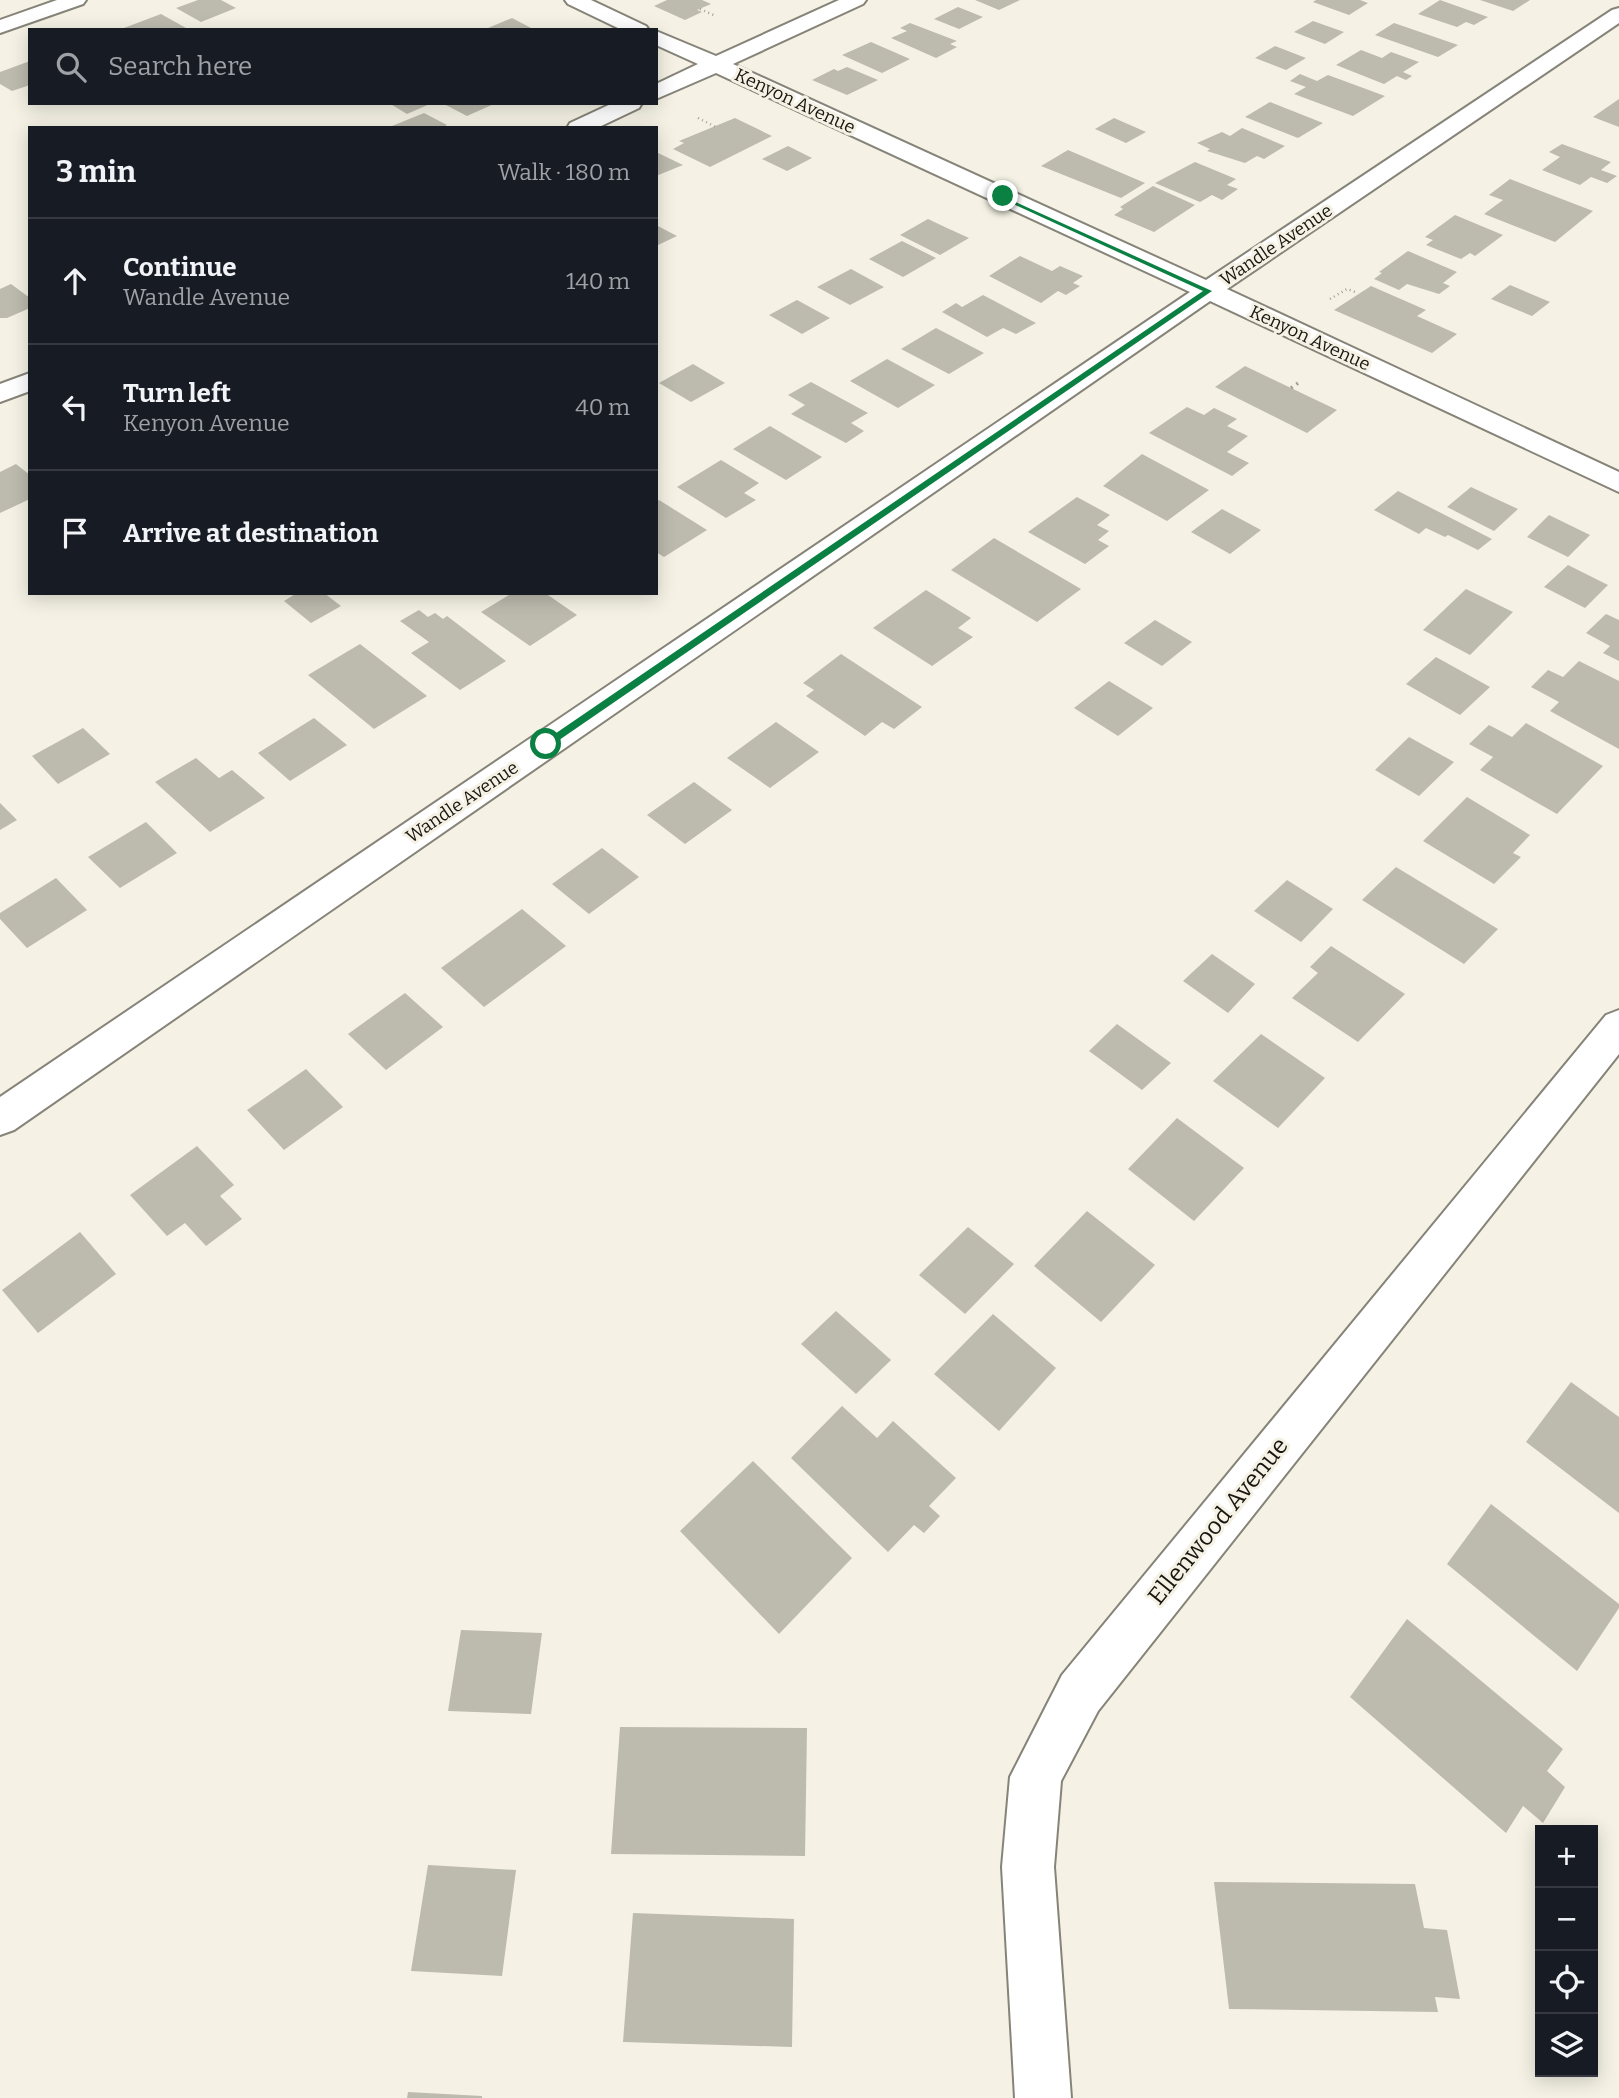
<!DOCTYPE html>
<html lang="en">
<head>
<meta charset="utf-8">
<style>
	:root { --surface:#171b24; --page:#20242c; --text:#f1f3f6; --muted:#9ea1a6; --line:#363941 }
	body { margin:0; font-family:Bitter,serif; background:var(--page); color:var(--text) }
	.controls { position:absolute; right:21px; bottom:21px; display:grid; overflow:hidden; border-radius:0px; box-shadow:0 4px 18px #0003 }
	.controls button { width:63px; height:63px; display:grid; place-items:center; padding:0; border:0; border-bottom:2px solid var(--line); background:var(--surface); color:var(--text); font:35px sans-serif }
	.stop { position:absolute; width:21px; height:21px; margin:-16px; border:5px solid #0b8043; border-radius:50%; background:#fff }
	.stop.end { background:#0b8043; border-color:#fff; box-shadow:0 2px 7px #0008 }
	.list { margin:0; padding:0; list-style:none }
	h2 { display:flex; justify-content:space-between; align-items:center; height:91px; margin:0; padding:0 28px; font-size:30px }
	h2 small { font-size:23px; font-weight:400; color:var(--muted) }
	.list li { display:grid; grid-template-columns:46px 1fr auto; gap:21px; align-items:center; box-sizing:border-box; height:126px; padding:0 28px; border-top:2px solid var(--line) }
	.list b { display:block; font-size:26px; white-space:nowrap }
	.list p { margin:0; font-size:23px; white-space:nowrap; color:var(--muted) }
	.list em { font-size:23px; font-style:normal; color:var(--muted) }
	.icon { flex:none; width:38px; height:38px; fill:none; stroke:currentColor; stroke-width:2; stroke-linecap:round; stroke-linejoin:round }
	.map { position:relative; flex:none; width:1619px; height:2098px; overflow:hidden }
	.search { position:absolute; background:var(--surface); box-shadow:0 4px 18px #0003; left:28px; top:28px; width:630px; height:77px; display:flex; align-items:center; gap:18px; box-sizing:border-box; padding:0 24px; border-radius:0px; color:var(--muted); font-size:26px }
	.panel { position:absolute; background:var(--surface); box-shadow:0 4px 18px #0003; left:28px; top:126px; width:630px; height:469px; border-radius:0px }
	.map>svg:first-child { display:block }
	.building { fill:#bdbbae }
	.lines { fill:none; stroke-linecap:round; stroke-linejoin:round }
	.minor-casing { stroke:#868378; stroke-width:4 }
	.path-far1 { stroke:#a19f95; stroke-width:2.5; stroke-dasharray:1 3.5; stroke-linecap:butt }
	.path { stroke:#a19f95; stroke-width:3.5; stroke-dasharray:2 4.5; stroke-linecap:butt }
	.minor { fill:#fff; fill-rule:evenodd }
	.route { fill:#0b8043 }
	.labels { text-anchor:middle; stroke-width:6; stroke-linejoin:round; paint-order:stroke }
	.far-street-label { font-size:18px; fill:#161510; stroke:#f5f2e5 }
	.near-street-label { font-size:24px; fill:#161510; stroke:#f5f2e5 }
</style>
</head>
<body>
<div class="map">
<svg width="1619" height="2098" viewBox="0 0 1619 2098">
	<rect width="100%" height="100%" fill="#f5f2e5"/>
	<g class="building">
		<path d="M198,0h23l15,8 -35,14 -25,-14z"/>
		<path d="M667,0h35l9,4 -14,6 5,2 -17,8 -31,-14z"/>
		<path d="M975,0h45l-21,10z"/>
		<path d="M1316,0h44l8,3 -19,12 -36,-13z"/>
		<path d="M1440,0l48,17 -14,8 -8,-3 -9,5 -39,-13z"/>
		<path d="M1480,0h50l-17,11z"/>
		<path d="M958,7l25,10 -24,12 -25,-10z"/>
		<path d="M161,14l25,14 -6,2 -56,-2z"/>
		<path d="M512,18l23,12 -47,-2z"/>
		<path d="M1313,21l31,11 -19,12 -31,-12z"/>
		<path d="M910,23l47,18 -7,3 7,3 -21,11 -45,-20 16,-7 -7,-3z"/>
		<path d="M1394,23l64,22 -20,12 -63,-22z"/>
		<path d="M871,42l39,17 -28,14 -40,-18z"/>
		<path d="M1275,46l31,12 -20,12 -31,-12z"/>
		<path d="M1361,50l21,8 9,-6 28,10 -16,10 9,4 -6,4 -9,-4 -13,8 -48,-19z"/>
		<path d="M30,61v24l-18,6 -12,-7v-12z"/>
		<path d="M847,67l31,13 -31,15 -35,-15 22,-11 4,2z"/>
		<path d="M1300,74l17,7 11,-6 57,21 -32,20 -59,-22 12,-7 -16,-6z"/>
		<path d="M1619,99v28l-26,-10z"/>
		<path d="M1270,102l53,21 -25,15 -53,-21z"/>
		<path d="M389,103h43l-25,11z"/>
		<path d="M442,103h54l-29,13z"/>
		<path d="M424,113l23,12 -6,3 -49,-2z"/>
		<path d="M735,118l37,18 -62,31 -37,-18 11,-6 -5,-2z"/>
		<path d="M1114,118l32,14 -20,11 -31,-14z"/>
		<path d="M1242,128l43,18 -21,13 -7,-3 -12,7 -38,-12 3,-2 -13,-6 25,-11 8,4z"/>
		<path d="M1562,144l49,18 -10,8 16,6 -10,7 -16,-6 -11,8 -38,-15 18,-13 -11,-5z"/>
		<path d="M788,146l24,12 -25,13 -25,-12z"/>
		<path d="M1068,150l77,33 -24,15 -80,-32z"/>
		<path d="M656,152l27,13 -27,11z"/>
		<path d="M1195,162l41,17 -9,6 11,4 -16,11 -10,-5 -12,7 -45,-19z"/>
		<path d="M1510,179l83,32 -38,31 -71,-28 19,-14 -14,-5z"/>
		<path d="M1153,186l42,19 -41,27 -40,-17 9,-6 -3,-2z"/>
		<path d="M1455,215l48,20 -28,21 -5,-3 -9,6 -35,-14 7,-5 -8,-3z"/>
		<path d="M928,219l19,9 22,10 -29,17 -40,-20z"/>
		<path d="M656,225l21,11 -21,10z"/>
		<path d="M902,241l34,17 -33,19 -34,-18z"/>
		<path d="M1408,251l49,21 -14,11 7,3 -11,8 -32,-10 -8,6 -25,-11 8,-6 -3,-1z"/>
		<path d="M1020,256l32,15 8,-5 23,10 -10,7 7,3 -14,9 -8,-4 -17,12 -52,-27z"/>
		<path d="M851,269l33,18 -34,18 -33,-18z"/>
		<path d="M11,284l19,14v10l-23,10h-7v-29z"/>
		<path d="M1510,285l40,17 -18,14 -41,-17z"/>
		<path d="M1371,286l55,24 -9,6 40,18 -25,19 -98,-43z"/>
		<path d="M983,295l53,28 -20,11 -13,-6 -16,9 -45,-25 14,-9 6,4z"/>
		<path d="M797,300l33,18 -28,16 -33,-19z"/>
		<path d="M936,328l48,25 -35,21 -48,-25z"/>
		<path d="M887,359l48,26 -37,23 -48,-27z"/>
		<path d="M693,364l32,19 -34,19 -32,-19z"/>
		<path d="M1245,366l92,44 -30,23 -92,-46z"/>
		<path d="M811,382l57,31 -17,10 13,8 -18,12 -55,-29 14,-9 -17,-10z"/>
		<path d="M1187,407l17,8 10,-7 23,11 -10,7 21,10 -21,16 22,11 -17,13 -83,-43z"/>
		<path d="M770,426l52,31 -36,23 -53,-31z"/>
		<path d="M1142,454l67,36 -42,31 -64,-35z"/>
		<path d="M721,460l38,23 -15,10 12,7 -30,18 -49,-31z"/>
		<path d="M16,464l14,11v24l-30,14v-41z"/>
		<path d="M1471,487l21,10 26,12 -24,22 -47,-24z"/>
		<path d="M1398,491l94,48 -14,11 -30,-15 -3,2 -19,-9 -7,6 -45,-24z"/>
		<path d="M1077,497l33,18 -13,10 12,6 -11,9 11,6 -24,18 -57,-32z"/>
		<path d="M659,500l48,30 -43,27 -8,-5v-50z"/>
		<path d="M1222,509l39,21 -31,24 -39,-22z"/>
		<path d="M1549,515l41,20 -22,22 -41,-20z"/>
		<path d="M994,538l87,51 -44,33 -86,-52z"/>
		<path d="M1568,565l40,20 -23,23 -41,-21z"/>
		<path d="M1466,589l47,23 -43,43 -47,-25z"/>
		<path d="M926,590l45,28 -13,10 15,9 -41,29 -59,-38z"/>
		<path d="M297,593h27l17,13 -30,17 -27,-22z"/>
		<path d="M507,593h38l32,22 -47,31 -49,-34 28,-17z"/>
		<path d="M419,610l9,7 7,-4 8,6 4,-3 59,45 -46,29 -49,-37 18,-11 -29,-21z"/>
		<path d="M1606,614l13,6v41l-16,-8 7,-7 -24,-13z"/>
		<path d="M1155,620l37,22 -30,24 -38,-23z"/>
		<path d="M360,644l67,52 -53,33 -66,-54z"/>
		<path d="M841,654l81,53 -28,22 -12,-7 -17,14 -59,-40 8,-6 -11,-7z"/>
		<path d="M1436,657l54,30 -30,28 -54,-31z"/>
		<path d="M1579,661l40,20v68l-69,-38 9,-9 -28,-15 17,-17 15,7z"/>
		<path d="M1109,681l44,27 -35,28 -44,-28z"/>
		<path d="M314,718l33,27 -57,36 -32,-28z"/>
		<path d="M776,722l43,30 -49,36 -43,-30z"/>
		<path d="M1526,723l77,43 -46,48 -77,-44 13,-13 -24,-13 20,-19 23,12z"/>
		<path d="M83,728l27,26 -52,30 -26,-28z"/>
		<path d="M1409,737l45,25 -35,34 -44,-26z"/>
		<path d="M196,758l23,20 13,-8 33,28 -55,34 -55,-50z"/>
		<path d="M694,782l38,28 -47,34 -38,-29z"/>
		<path d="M1467,797l63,38 -17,18 8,4 -27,27 -71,-43z"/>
		<path d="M0,803l17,17 -17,10z"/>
		<path d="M146,822l31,31 -57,35 -32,-31z"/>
		<path d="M602,848l37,29 -50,37 -37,-30z"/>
		<path d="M1396,867l102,62 -34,35 -102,-64z"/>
		<path d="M56,878l31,32 -60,38 -27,-29v-6z"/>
		<path d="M1287,880l46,29 -32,33 -47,-31z"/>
		<path d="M522,909l44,37 -82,61 -43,-39z"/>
		<path d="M1331,946l74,48 -47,48 -66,-44 26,-25 -8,-6z"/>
		<path d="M1212,954l43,30 -27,29 -45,-32z"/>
		<path d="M405,993l38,34 -57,43 -38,-36z"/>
		<path d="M1117,1024l54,39 -29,27 -53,-39z"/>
		<path d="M1261,1034l64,44 -47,50 -65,-47z"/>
		<path d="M306,1069l37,38 -59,43 -37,-40z"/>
		<path d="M1177,1118l67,50 -50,53 -66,-52z"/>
		<path d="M197,1146l37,39 -14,11 22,23 -36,27 -21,-23 -18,13 -37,-41z"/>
		<path d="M1087,1211l68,54 -54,57 -67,-56z"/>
		<path d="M968,1227l46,37 -49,50 -46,-39z"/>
		<path d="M80,1232l36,42 -78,59 -36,-43z"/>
		<path d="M836,1311l55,49 -35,34 -55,-50z"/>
		<path d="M993,1314l63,54 -57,63 -65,-57z"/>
		<path d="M1571,1382l48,35v96l-93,-71z"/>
		<path d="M842,1406l35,32 16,-17 63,57 -27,28 11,10 -16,17 -10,-8 -26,27 -97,-94z"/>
		<path d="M753,1461l99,97 -73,76 -99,-103z"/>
		<path d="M1491,1504l128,100v4l-42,63 -130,-107z"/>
		<path d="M1407,1619l156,130 -16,22 18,16 -22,36 -20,-17 -17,27 -156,-136z"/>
		<path d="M461,1630l81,3 -11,81 -83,-3z"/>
		<path d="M620,1727l187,1 -2,128 -194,-2z"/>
		<path d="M428,1865l88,5 -14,106 -91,-5z"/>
		<path d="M1214,1882l201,2 9,44 23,2 13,69 -25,-2 3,15 -209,-3z"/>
		<path d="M633,1913l161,6 -2,128 -169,-5z"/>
		<path d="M408,2092l74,4v2h-75z"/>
	</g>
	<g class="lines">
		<g class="minor-casing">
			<g id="minor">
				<path d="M57,0h29l-3,4 -83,29v-13z"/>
				<path d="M565,0h26l55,26 3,4h-27l-54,-26z"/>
				<path d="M839,0h27l-3,4 -130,60 473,216 406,-270 7,-2v15l-392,266 392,183v20l-409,-191 -1196,829 -14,5v-38l1190,-805 -474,-219 -60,26v-15l42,-20 -42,-19v-14l60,25z"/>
				<path d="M613,103h29l-3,5 -42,20h-30l3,-5z"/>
				<path d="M30,373v18l-30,11v-18z"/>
				<path d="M1619,1010v44l-521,657 -37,70 -7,86 17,231h-56l-13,-231 8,-90 52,-102 544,-660z"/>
			</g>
		</g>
		<g class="path-far1">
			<path d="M700,9l16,7"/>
			<path d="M698,118l18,9"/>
			<path d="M1330,299l17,-10 11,4"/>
		</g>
		<path class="path" d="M1291,388l10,-7"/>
		<use href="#minor" class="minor"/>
	</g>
	<path class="route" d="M1000,195l212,96 -663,456h-6v-5l660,-451 -203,-93z"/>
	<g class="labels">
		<g class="far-street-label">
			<text transform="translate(795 101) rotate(25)" y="6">Kenyon Avenue</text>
			<text transform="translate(1276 245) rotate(-34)" y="6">Wandle Avenue</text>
			<text transform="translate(1310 338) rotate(25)" y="6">Kenyon Avenue</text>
			<text transform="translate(462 802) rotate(-34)" y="6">Wandle Avenue</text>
		</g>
		<g class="near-street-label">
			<text transform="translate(1218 1521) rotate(-51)" y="8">Ellenwood Avenue</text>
		</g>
	</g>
</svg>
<div class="controls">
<button>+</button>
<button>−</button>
<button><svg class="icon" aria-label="locate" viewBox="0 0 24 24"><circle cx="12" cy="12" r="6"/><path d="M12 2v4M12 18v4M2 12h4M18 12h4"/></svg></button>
<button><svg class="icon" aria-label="layers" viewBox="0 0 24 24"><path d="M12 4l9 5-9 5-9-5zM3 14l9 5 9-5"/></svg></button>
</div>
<div class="stop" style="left:546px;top:744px"></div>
<div class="stop end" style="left:1003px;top:196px"></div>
<div class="search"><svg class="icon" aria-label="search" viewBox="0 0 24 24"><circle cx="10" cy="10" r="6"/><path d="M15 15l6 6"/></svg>Search here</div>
<section class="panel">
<h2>3 min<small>Walk · 180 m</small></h2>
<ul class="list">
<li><svg class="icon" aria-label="ahead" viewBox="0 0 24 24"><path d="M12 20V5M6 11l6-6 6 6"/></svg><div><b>Continue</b><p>Wandle Avenue</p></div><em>140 m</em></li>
<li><svg class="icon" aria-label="left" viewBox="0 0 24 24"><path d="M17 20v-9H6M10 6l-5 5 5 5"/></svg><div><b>Turn left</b><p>Kenyon Avenue</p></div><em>40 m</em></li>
<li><svg class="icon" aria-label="arrive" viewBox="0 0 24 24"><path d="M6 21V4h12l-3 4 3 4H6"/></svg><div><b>Arrive at destination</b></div></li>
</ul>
</section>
</div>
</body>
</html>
